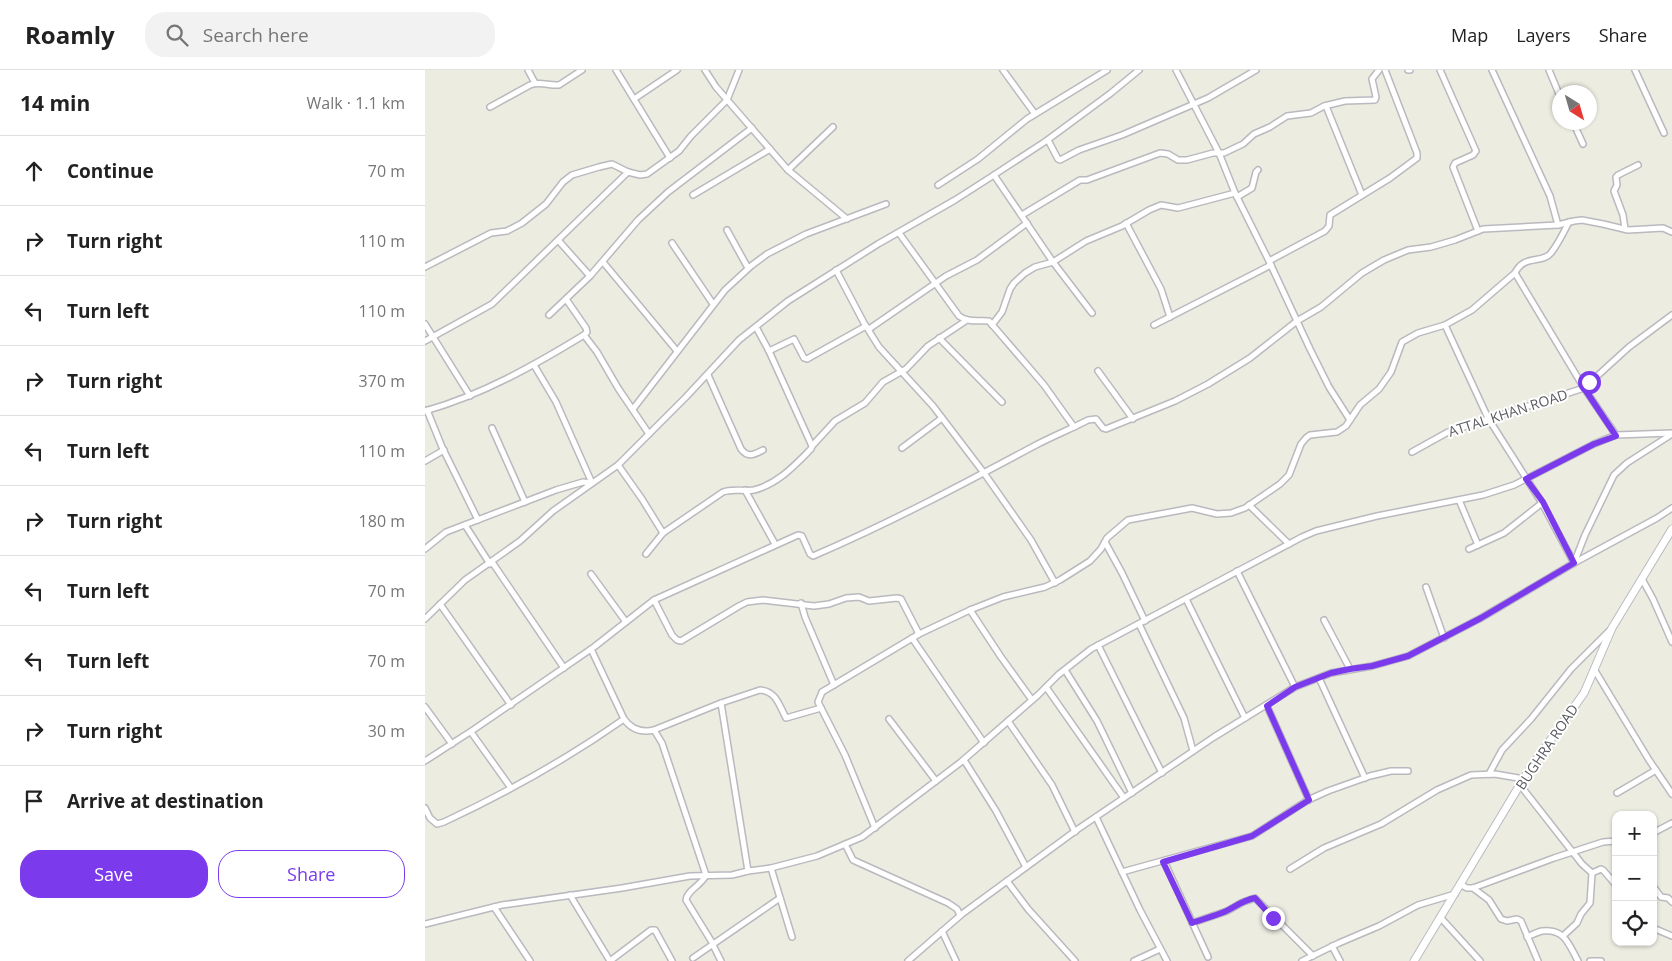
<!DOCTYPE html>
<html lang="en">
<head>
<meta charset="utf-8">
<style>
	:root { --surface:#fff; --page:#f2f2f2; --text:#222; --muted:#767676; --line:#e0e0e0; --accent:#7c3aed }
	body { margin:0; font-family:"Open Sans",sans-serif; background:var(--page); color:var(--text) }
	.controls { position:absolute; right:15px; bottom:15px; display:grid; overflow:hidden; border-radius:10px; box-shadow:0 1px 4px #0004 }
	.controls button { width:45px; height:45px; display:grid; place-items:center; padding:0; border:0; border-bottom:1px solid var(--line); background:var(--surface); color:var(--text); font:25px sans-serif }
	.compass { position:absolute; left:1127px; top:15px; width:45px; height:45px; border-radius:50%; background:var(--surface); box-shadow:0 1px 4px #0004; rotate:143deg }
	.stop { position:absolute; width:15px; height:15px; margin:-11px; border:4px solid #7c3aed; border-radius:50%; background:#fff }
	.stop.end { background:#7c3aed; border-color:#fff; box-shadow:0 1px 5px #0008 }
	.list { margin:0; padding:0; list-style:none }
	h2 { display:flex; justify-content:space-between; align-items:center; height:65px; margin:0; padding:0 20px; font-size:21px }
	h2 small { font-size:16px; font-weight:400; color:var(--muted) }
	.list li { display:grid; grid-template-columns:32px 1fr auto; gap:15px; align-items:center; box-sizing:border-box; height:70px; padding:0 20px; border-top:1px solid var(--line) }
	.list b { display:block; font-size:19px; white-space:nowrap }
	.list em { font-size:16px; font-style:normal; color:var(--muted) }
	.actions { display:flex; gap:10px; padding:15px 20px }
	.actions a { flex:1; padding:11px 0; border:1px solid var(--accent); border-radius:20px; text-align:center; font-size:18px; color:var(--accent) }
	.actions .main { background:var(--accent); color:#fff }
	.icon { flex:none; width:28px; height:28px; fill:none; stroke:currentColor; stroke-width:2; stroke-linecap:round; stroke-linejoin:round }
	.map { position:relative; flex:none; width:1247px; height:891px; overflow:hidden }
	header { display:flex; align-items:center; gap:30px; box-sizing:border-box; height:70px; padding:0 25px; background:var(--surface); border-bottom:1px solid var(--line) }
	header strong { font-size:24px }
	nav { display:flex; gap:28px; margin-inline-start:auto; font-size:18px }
	.search { width:350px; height:45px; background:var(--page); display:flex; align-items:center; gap:12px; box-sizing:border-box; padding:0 18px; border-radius:20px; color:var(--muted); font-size:19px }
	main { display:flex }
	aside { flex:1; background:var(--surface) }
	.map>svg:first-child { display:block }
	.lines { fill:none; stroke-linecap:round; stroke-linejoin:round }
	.street-casing { stroke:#b9b9bf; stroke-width:8 }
	.secondary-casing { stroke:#babbc2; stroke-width:9 }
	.street { stroke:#fff; stroke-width:5 }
	.secondary { stroke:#fff; stroke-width:7 }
	.route { stroke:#7c3aed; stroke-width:6 }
	.labels { text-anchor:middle; stroke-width:4; stroke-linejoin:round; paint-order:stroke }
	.street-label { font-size:14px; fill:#5a5b61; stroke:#fff }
</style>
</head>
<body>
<header>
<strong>Roamly</strong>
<div class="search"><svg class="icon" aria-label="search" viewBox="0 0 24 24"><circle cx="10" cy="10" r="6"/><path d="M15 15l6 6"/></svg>Search here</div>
<nav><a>Map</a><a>Layers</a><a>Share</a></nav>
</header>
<main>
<aside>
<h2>14 min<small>Walk · 1.1 km</small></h2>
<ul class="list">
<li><svg class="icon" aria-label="ahead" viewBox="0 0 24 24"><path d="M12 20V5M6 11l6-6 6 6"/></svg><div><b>Continue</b></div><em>70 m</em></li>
<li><svg class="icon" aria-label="right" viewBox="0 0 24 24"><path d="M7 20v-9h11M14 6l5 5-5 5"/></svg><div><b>Turn right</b></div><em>110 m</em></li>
<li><svg class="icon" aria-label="left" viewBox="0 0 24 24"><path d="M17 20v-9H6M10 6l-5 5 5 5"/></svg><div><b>Turn left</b></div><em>110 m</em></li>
<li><svg class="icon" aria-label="right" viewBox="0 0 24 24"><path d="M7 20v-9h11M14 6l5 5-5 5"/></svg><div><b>Turn right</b></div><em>370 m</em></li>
<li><svg class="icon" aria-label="left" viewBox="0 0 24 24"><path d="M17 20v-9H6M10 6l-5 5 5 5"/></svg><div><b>Turn left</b></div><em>110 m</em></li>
<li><svg class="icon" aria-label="right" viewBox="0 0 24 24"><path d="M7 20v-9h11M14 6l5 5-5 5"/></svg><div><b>Turn right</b></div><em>180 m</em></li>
<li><svg class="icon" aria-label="left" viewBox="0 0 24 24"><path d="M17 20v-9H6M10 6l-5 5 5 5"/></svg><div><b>Turn left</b></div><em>70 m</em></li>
<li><svg class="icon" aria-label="left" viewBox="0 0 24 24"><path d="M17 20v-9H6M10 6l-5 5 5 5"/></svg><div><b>Turn left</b></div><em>70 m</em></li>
<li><svg class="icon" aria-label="right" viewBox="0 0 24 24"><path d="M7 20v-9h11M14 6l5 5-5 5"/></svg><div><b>Turn right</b></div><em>30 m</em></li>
<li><svg class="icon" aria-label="arrive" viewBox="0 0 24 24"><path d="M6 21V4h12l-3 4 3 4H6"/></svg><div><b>Arrive at destination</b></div></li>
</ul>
<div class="actions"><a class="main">Save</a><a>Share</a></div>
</aside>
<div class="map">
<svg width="1247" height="891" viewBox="0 0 1247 891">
	<rect width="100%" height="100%" fill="#ecece1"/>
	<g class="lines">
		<g class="street-casing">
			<g id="street">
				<path d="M103,0l7,13"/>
				<path d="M191,0l54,88"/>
				<path d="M280,0l11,17 72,83 59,49"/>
				<path d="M578,0l32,44"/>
				<path d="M751,0l43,83 16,40 34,68 41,88 19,38 21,33"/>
				<path d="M983,0h2"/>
				<path d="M1015,0l36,81 -3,4 -18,8 -2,4 25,64"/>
				<path d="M1067,0l58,126 8,29"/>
				<path d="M1124,0l10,24"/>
				<path d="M1210,0l29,63"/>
				<path d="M209,29l43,-29"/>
				<path d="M901,36l36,89"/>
				<path d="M65,37l40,-22c10,-4 19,1 29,0l23,-15"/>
				<path d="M1148,52l10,22"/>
				<path d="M623,70l10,19 2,1 19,-10 43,-15 86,-37 48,-28"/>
				<path d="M363,100l45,-43"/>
				<path d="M569,105l59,87 39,51"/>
				<path d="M513,115l40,-26 49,-40 80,-49"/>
				<path d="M268,125l77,-46"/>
				<path d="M812,127l15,-9 4,-16 2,-2"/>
				<path d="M597,145l58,-35h7l73,-27 8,1 10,6h9l26,-7h11l19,-9 11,-10 16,-7 17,-11 24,-3 13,-7 21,-5 30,-1 1,-3 -4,-18 7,-9"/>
				<path d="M701,153l35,66 9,28"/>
				<path d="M1200,159l-2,-14 -9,-24 3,-6 -1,-8 2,-2 20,-10"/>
				<path d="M302,160l21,38"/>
				<path d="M474,163l60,83c9,7 19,4 30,5l55,64 30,42"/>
				<path d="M133,170l32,36"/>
				<path d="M247,173l41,61"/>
				<path d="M844,191l56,-30 4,-5 1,-11 60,-37 27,-20v-5l-32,-83"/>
				<path d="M178,192l74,89"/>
				<path d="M0,197l66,-34 16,-2 15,-8 24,-19 17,-22 9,-7 27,-8 13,-3 16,8 12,3 7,-1 32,-23 12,-15 36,-36 12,-30"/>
				<path d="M411,200l28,53 15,24 54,59 51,67 47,67 24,43"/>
				<path d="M1090,203l69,115 32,47"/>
				<path d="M124,245l41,-39 48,-56 30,-28 84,-64"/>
				<path d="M0,254l45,72"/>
				<path d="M567,255l10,-13 8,-23 4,-6 11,-10 10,-6 18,-5 33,-21 36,-15 27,-16 12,-5 17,3 57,-15"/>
				<path d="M729,255l117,-60"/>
				<path d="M1020,255l43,93 54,85 32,60"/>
				<path d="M444,259l77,-53 31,-16 50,-37"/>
				<path d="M159,265l13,17 21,36 31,46"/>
				<path d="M514,268l63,64"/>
				<path d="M0,271l67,-37 136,-132"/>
				<path d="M344,281l25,-12 10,19 3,1 59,-33"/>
				<path d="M109,295l22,37 36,81"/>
				<path d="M673,301l35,48"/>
				<path d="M283,305l33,74c7,9 12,6 22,1"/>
				<path d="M208,339l92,-119 26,-24 16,-12 39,-20 80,-30"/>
				<path d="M2,340l15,37 36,73"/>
				<path d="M0,341c57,-16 108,-45 159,-76l3,-3 -1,-4 -20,-29"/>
				<path d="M67,358l33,74"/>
				<path d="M387,376l23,-25 30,-18 18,-21 23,-13 22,-23 39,-26"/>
				<path d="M477,378l40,-30"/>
				<path d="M987,382l36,-20 136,-44 45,-41 43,-32"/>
				<path d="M0,391l19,-11"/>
				<path d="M193,395l24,34 21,34 60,-41c11,-4 21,0 31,-2 24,-6 41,-25 57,-41l1,-3 -43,-95 -13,-24"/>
				<path d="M320,420l30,54"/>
				<path d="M1034,430l19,45"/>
				<path d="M824,435l40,39"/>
				<path d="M40,455l25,39"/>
				<path d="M680,472l17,31 23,48"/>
				<path d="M0,479l21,-17 110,-42 27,-8 8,1"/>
				<path d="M1044,479l35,-16 38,-30"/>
				<path d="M221,484l17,-21"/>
				<path d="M67,492l72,106"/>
				<path d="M1149,493l11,-28 29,-60 13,-12 45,-29"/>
				<path d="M812,501l58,116"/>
				<path d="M166,504l35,48"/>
				<path d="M1217,509l11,20 19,43"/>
				<path d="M1001,517l18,51"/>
				<path d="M761,529l59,119"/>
				<path d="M229,530l18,35 5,5 4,1 58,-35 8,-4 16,-2 51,6 15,-2 17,-6 13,-1 10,4 28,-3 4,1 18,35"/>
				<path d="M376,533l4,14 29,68"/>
				<path d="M15,534l71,101"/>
				<path d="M545,540l31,47 31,43"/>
				<path d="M0,549l40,-39 55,-39 33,-30 65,-46 68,-68 53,-57 49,-39 90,-57 77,-44 39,-25 52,-34 65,-48 28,-23"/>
				<path d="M899,550l26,49"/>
				<path d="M714,554l45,94 9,33"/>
				<path d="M487,568l72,105"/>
				<path d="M673,575l64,128"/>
				<path d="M166,579l33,70c7,10 17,14 30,11l8,13 44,132c-5,11 -19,15 -20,25l27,44"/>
				<path d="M1169,599l55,91 23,34"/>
				<path d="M640,600l32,51 35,72"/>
				<path d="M894,608l46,100"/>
				<path d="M621,617l78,111"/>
				<path d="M296,633l27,168"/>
				<path d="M842,636l42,94"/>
				<path d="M0,637l27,37"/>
				<path d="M464,649l47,62"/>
				<path d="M583,651l44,64 23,47"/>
				<path d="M229,660l67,-27 39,-13c16,1 19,15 26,28l35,-10"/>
				<path d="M46,662l40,56"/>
				<path d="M539,690l32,51 30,56"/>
				<path d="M0,691l48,-31 121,-83 60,-47 144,-65 4,1 8,18 3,2c77,-33 150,-72 223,-111 17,-9 35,-16 52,-25l8,-1 7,9 3,1 69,-28 33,-17 42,-26 47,-37 24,-14 41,-34 22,-13 24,-10 23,-3 24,-7 28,-11 75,-4 16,-4 8,-1 21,4 25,6 35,-2 9,4"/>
				<path d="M1064,704l13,-24 29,-31 40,-50 39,-39"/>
				<path d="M1095,715l62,79 10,9 -2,30 -9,11 -4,9 -13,12"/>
				<path d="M1192,723l39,-23"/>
				<path d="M0,738l5,10 7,6 7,-2c62,-29 123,-63 180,-103"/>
				<path d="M671,747l44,93 27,51"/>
				<path d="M450,758l-30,-73 -27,-53 4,-10 97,-58 51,-24 33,-13 42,-10 15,-7 30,-19 11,-12 6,-11 21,-18 64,-12 25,6 14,-1 14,-5 35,-24 9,-9 12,-31 5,-6 4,-3 27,-3 9,-6 14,-21 19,-16 12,-17 11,-30 16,-9 27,-8 27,-15 43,-37c9,-19 27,-9 36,-20 7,-9 13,-21 18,-31"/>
				<path d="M1228,763l19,-10"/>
				<path d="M420,774l8,16 95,43 9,6 3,6"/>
				<path d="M739,791l44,96"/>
				<path d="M346,798l21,69"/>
				<path d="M865,799l34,-21 57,-24 56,-34 34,-15 24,-1 29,5"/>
				<path d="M697,802l130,-36 56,-36 20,-9 42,-15 21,-5h17"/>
				<path d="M1167,803l9,-4 2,1 13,15"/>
				<path d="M582,811l21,28 47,52"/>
				<path d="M1035,814l7,4h6l81,-30 49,-16 13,-1"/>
				<path d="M1228,816l8,11 7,1 4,4"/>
				<path d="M1048,818l16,12 12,19 6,2 10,-2 4,2 17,40"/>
				<path d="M145,825l40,66 41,-31h4l17,31"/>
				<path d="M69,837l36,54"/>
				<path d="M1015,847l40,44"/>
				<path d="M767,853l35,-12 16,-9 12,-4 58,58"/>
				<path d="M0,854l77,-19 120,-17 68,-12 42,-1 16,-4 23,-3 46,-12 45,-19 99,-75 77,-67 20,-20 33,-26 211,-112 14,-6 61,-15 106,-21 31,-10 80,-41 22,-9 56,-2"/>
				<path d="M1228,858l19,8"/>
				<path d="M517,861l14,30"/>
				<path d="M1102,867c5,-2 10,-5 15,-6 23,-3 27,14 36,30"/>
				<path d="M288,875l8,16"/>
				<path d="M907,876l8,15"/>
				<path d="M268,888l87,-60"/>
				<path d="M483,891l54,-47 116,-85 136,-92 81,-50 36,-14 41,-7 36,-10 73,-38 93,-55 83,-45 15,-10"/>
				<path d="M709,891l26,-12"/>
				<path d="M877,891l37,-18 40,-17 39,-21 37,-11"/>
				<path d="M1165,891h11"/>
			</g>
		</g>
		<g class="secondary-casing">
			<path id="secondary" d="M989,891l113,-188 57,-80 28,-65 60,-99"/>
		</g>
		<use href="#street" class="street"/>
		<use href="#secondary" class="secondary"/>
	</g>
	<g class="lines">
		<path class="route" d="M848,848l-18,-20c-12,2 -20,9 -31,14 -10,4 -21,7 -32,11l-29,-61 89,-26 57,-36 -42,-94 28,-19 36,-14 19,-4 22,-3 36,-10 73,-38 93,-55 -31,-61 -17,-23 68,-35 22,-8 -32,-48 5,-6"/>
	</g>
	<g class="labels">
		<g class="street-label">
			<text transform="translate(1083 343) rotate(-18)" y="5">ATTAL KHAN ROAD</text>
			<text transform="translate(1122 677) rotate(-56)" y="5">BUGHRA ROAD</text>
		</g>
	</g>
</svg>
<div class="controls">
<button>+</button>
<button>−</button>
<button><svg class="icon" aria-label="locate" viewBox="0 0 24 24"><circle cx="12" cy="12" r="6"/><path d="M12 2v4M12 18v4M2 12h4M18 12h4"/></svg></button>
</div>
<svg class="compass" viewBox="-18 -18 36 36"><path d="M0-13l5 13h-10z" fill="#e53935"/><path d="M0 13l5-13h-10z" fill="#767676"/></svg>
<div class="stop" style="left:1164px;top:312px"></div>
<div class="stop end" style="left:848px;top:848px"></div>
</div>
</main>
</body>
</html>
